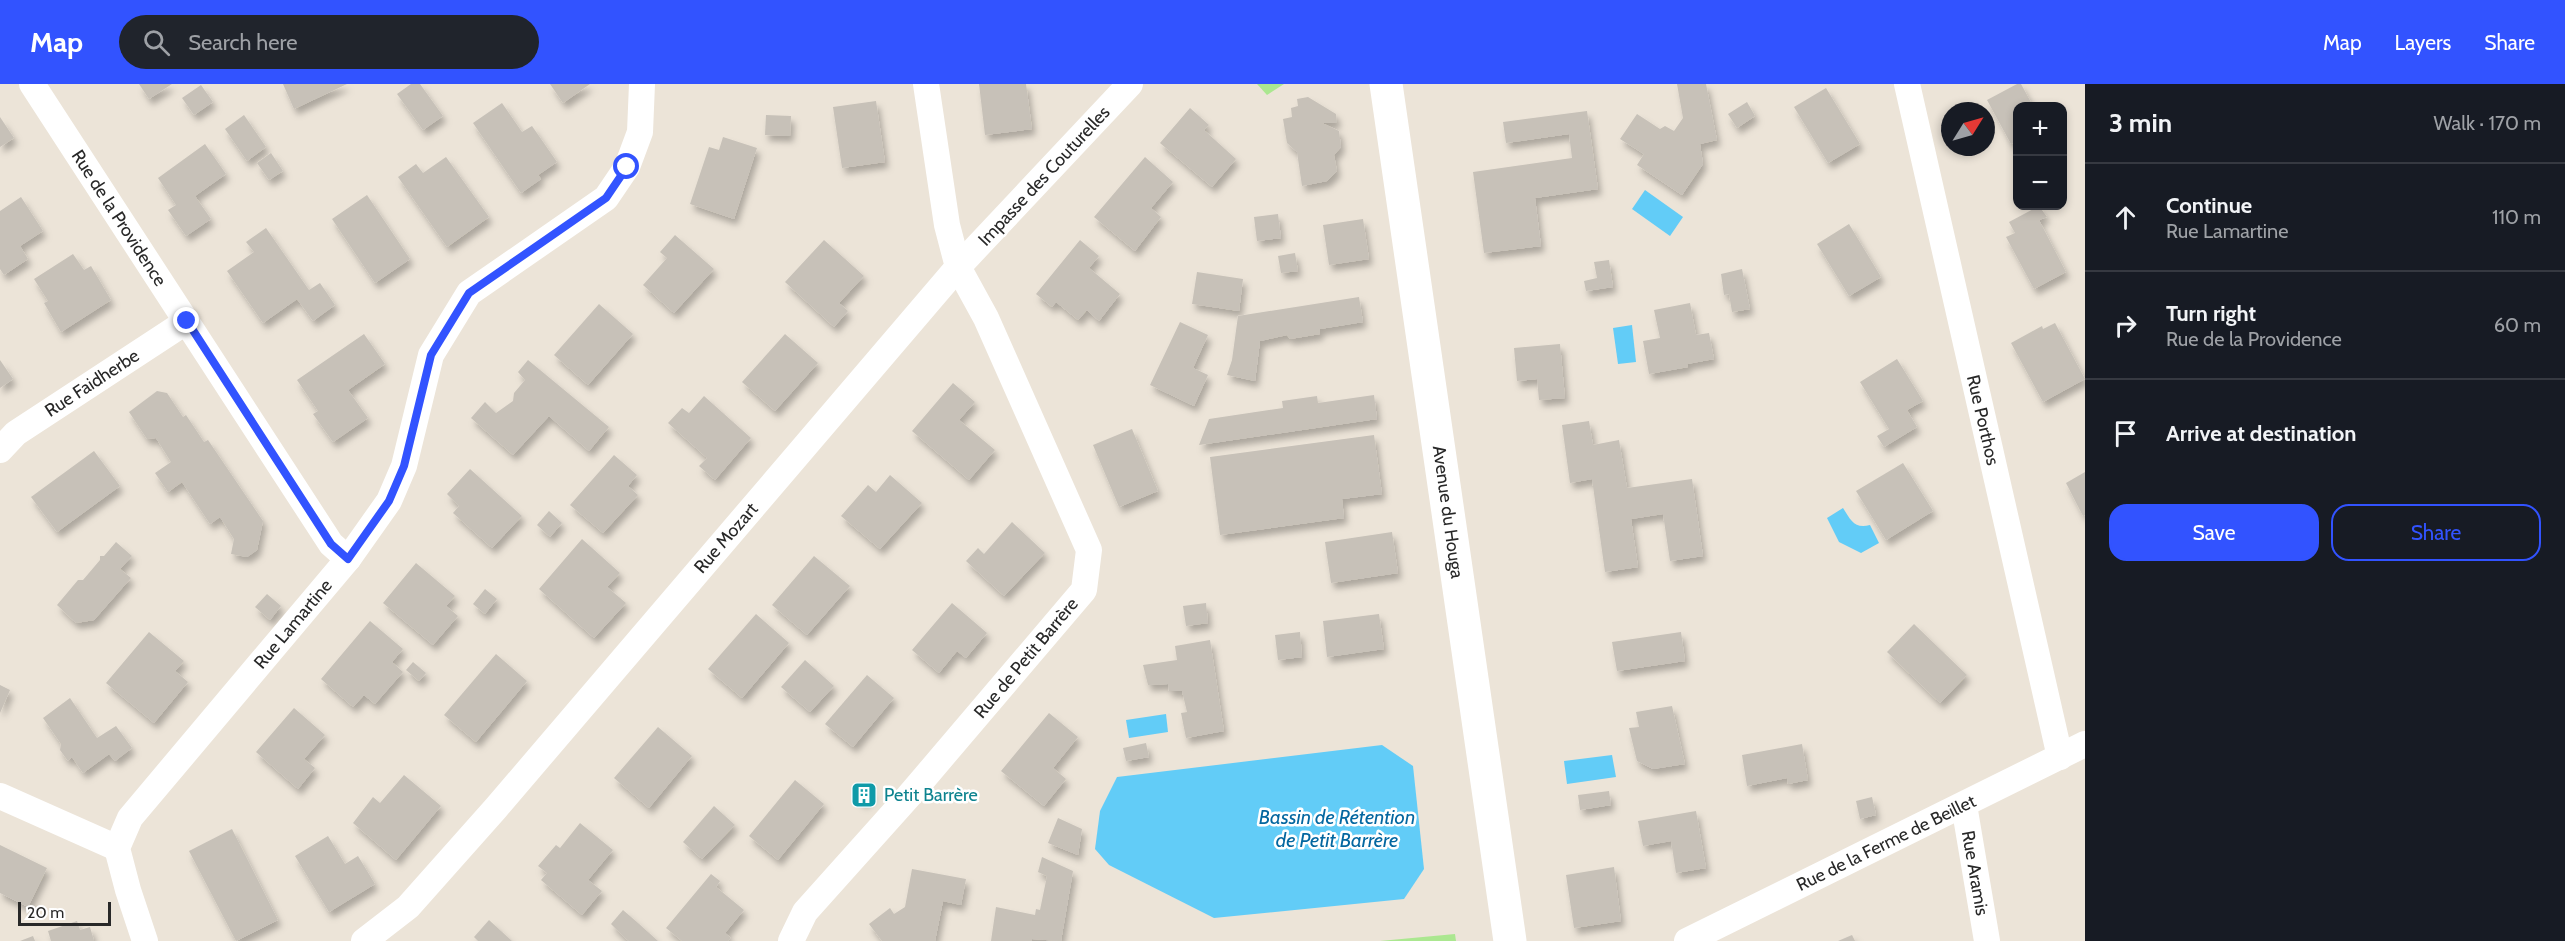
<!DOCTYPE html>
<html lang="en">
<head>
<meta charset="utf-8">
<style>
	:root { --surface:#171b24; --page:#20242c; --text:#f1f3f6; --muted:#9ea1a6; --line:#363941; --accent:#3253ff }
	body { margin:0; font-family:Cabin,sans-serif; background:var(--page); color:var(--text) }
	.controls { position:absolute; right:18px; top:18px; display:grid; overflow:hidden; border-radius:12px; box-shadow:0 3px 9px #0003 }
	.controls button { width:54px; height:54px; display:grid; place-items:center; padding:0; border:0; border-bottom:2px solid var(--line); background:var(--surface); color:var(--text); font:30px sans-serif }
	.compass { position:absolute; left:1941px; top:18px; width:54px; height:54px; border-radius:50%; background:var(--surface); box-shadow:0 3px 9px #0003; rotate:53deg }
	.scale { position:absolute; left:18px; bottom:15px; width:93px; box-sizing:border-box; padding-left:6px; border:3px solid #282828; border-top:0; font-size:16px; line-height:21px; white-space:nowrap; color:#282828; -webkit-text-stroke:4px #fff; paint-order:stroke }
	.stop { position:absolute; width:18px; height:18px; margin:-14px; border:4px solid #3253ff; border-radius:50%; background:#fff }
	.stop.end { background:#3253ff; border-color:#fff; box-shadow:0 2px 6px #0008 }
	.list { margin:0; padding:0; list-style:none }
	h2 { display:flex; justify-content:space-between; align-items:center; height:78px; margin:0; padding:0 24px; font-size:26px }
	h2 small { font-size:20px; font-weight:400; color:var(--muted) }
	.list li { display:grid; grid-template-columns:39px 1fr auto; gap:18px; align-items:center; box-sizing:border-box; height:108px; padding:0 24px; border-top:2px solid var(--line) }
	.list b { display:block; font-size:22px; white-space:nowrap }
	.list p { margin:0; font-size:20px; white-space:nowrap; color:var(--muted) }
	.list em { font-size:20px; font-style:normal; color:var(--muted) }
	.actions { display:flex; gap:12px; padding:18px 24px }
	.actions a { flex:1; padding:14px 0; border:2px solid var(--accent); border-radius:18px; text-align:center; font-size:21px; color:var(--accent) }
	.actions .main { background:var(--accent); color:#fff }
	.icon { flex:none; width:33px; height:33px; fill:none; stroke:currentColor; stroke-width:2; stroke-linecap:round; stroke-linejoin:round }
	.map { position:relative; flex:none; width:2085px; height:857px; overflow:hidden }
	header { display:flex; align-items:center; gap:36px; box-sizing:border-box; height:84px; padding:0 30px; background:var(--accent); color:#fff }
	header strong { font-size:28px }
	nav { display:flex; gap:33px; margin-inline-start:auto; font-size:21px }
	.search { width:420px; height:54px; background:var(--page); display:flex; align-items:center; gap:15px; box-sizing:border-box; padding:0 21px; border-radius:33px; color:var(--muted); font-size:22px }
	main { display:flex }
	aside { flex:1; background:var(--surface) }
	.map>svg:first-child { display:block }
	.green { fill:#abe790 }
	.water { fill:#62ccf7 }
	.building { fill:#c7c1b8; filter:url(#shadow) }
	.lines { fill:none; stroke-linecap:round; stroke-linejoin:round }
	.minor { stroke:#fff; stroke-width:26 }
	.secondary { stroke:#fff; stroke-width:33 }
	.route { stroke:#3253ff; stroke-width:8 }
	.labels { text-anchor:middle; stroke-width:5; stroke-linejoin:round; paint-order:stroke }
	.street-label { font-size:18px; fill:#282828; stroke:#fff }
	.culture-label { font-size:18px; fill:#0d838f; stroke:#fff; text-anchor:start }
	.water-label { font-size:20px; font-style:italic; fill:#0467a0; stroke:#fff }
</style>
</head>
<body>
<header>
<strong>Map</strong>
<div class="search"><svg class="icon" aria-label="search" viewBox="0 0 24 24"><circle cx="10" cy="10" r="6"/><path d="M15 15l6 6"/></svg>Search here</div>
<nav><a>Map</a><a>Layers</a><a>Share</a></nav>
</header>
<main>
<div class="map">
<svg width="2085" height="857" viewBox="0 0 2085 857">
	<defs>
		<filter id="shadow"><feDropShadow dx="3.5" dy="6" stdDeviation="3" flood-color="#0004"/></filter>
	</defs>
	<rect width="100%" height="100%" fill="#ece4d8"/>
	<g class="green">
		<path d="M1257,0h27l-17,11z"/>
		<path d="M1455,850l1,7h-76z"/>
	</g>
	<g class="water">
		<path d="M1645,106l38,27 -13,19 -38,-27z"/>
		<path d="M1632,241l4,37 -18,2 -5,-36z"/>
		<path d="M1843,424c8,13 12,21 27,17l9,18 -18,10 -22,-11 -12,-24z"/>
		<path d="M1166,630l2,18 -39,6 -3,-18z"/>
		<path d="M1382,661l31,21 11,103 -20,30 -190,19 -105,-53 -14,-16 5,-38 17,-34z"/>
		<path d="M1612,671l4,22 -49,7 -3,-23z"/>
	</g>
	<g class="building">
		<path d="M139,0h33l-23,15z"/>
		<path d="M283,0h64l-53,25z"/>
		<path d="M411,0h9l23,32 -20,14 -26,-36z"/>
		<path d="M550,0h40l-27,19z"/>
		<path d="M979,0h47l6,45 -47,6z"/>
		<path d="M1677,0h29l11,56 -17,4 3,20 -21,31 -45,-30 7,-11 -24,-15 17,-25 23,15 5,-3 9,5 9,-13z"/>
		<path d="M2017,0h4l12,22h-15v34l-7,4 -24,-44z"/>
		<path d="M201,1l12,17 -19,13 -12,-17z"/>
		<path d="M1826,4l34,56 -32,19 -34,-56z"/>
		<path d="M1308,13l28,17 1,9h-15l17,8 2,16 -7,8 3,16 -10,10 -25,5 -5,-34 -10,-9 -4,-24 9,-2 -1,-9 7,-2 -1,-7z"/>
		<path d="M876,17l9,61 -43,6 -9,-61z"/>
		<path d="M1747,18l8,14 -18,12 -9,-14z"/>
		<path d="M502,19l20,29 10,-6 25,36 -19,13 3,4 -20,14 -48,-70z"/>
		<path d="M1190,24l19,17 -5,5 32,29 -24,28 -52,-44z"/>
		<path d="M1587,27l11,78 -63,9 6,48 -57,7 -11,-81 99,-14 -3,-24 -63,9 -3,-21z"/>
		<path d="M244,31l22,32 -19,14 -22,-32z"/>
		<path d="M766,31l25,1 -1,20 -25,-1z"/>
		<path d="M0,33l14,21 -14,9z"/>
		<path d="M723,53l34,11 -23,71 -44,-15 19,-57 10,3z"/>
		<path d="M205,60l21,30 -31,22 16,23 -25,17 -18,-26 8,-5 -18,-27z"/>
		<path d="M271,69l12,18 -14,9 -12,-17z"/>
		<path d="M446,73l43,60 -42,30 -49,-70 18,-13 7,9z"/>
		<path d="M1145,73l28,25 -22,26 10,9 -26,34 -41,-34z"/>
		<path d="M367,111l43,64 -35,24 -43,-64z"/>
		<path d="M21,113l22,34 -23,15 8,13 -24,16 -4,-6v-58z"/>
		<path d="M2039,122l8,11 -8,3 27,52 -32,17 -28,-52 9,-4 -6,-11z"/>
		<path d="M1278,130l3,24 -24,3 -3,-24z"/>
		<path d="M1363,135l6,40 -40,6 -6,-40z"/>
		<path d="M1849,140l32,53 -32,19 -32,-52z"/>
		<path d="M266,144l43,62 11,-7 15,22 -22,16 -16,-22 -34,24 -36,-52 27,-19 -8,-10z"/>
		<path d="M675,151l39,34 -40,44 -31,-28 24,-27 -7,-6z"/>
		<path d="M824,156l40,36 -25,27 9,8 -14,16 -49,-45z"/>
		<path d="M1080,156l19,16 -10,12 31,26 -21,27 -12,-11 -9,10 -22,-18 -4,5 -16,-13z"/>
		<path d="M1295,169l3,18 -17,2 -3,-17z"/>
		<path d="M73,170l11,16 7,-4 20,34 -50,32 -17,-29 4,-2 -14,-22z"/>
		<path d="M1609,176l4,27 -27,4 -2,-10 13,-3 -3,-16z"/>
		<path d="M1742,185l8,40 -18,3 -3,-18 -5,1 -3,-21z"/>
		<path d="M1197,188l46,7 -4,32 -47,-7z"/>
		<path d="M1359,213l4,25 -43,7v5l-30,5 -3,-4 -27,6 -5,40 -28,-6 5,-15 6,-44z"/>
		<path d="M1690,219l6,32 13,-2 5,26 -27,5 1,3 -39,7 -6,-33 17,-3 -6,-28z"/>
		<path d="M599,220l34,30 -45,51 -34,-30z"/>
		<path d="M1180,238l28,13 -15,33 15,7 -14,31 -44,-21z"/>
		<path d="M2055,239l30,56 -42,23 -32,-59 31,-17 1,3z"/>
		<path d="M364,250l21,30 -37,26 20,28 -35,24 -20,-28 5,-3 -21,-31z"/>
		<path d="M785,250l33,29 -43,48 -33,-29z"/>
		<path d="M1560,260l5,54 -26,2 -2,-21 -20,2 -3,-33z"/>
		<path d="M1897,275l26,42 -16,9 10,17 -33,20 -7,-11 12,-7 -29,-47z"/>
		<path d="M0,276l13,19 -13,9z"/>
		<path d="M528,276l81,67 -20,24 -40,-35 -36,39 -42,-37 14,-16 11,11 17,-12 1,-8 11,-13 -7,-8z"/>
		<path d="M953,299l22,19 -16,18 36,30 -26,30 -57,-49z"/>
		<path d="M157,307l10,2 16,24 3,-2 18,27 4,-2 55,81 -6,29 -10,7 -16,-3 3,-15 -14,-22 -10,7 -28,-42 -14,10 -13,-19 16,-11 -15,-24 -9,1 -18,-27z"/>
		<path d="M1374,311l3,24 -178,26 10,-26 74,-11 -1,-7 35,-5 1,7z"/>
		<path d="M704,312l47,42 -36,42 -16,-14 8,-8 -39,-35 14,-15 7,5z"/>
		<path d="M1589,337l4,24 26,-5 8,48 65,-9 11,77 -33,5 -7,-47 -32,5 7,48 -33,5 -13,-93 -22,4 -8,-58z"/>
		<path d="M1132,345l26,62 -39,16 -26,-62z"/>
		<path d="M1374,351l8,59 -40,5 2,19 -124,17 -10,-78z"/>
		<path d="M94,367l26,35 -63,46 -26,-35z"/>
		<path d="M614,371l23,20 -9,11 10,9 -35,38 -33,-28z"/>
		<path d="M1903,379l30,48 -47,29 -30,-49z"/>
		<path d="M470,385l52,47 -30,32 -39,-35 6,-7 -12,-12z"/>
		<path d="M2085,388v43l-2,1 -17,-33z"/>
		<path d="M890,391l32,28 -42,46 -39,-33 27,-31 8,7z"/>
		<path d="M549,427l13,12 -12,14 -13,-12z"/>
		<path d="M1012,438l33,31 -41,43 -38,-35 12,-13 6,6z"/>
		<path d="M1392,448l6,41 -67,10 -6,-41z"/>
		<path d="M582,455l38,34 -13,14 19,16 -32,35 -55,-49z"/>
		<path d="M116,458l16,14 -12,13 11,9 -37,42 -18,3 -19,-18 21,-25h5l17,-20v-4h4z"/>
		<path d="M814,472l36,30 -43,49 -35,-30z"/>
		<path d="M416,479l39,33 -9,10 12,10 -25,29 -50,-42z"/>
		<path d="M485,505l12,10 -12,15 -12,-10z"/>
		<path d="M267,510l14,12 -11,14 -15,-13z"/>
		<path d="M952,519l35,30 -21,25 -9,-7 -18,22 -27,-23z"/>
		<path d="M1206,519l2,20 -22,3 -3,-20z"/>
		<path d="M756,530l33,29 -47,55 -34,-29z"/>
		<path d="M1379,530l5,35 -57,8 -4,-36z"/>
		<path d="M370,537l33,28 -11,13 11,10 -28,32 -11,-9 -11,12 -32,-28z"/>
		<path d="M1914,540l53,51 -27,28 -53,-51z"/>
		<path d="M149,548l35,29 -9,10 13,11 -34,41 -48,-40z"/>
		<path d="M1300,548l2,25 -24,3 -3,-25z"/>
		<path d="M1681,548l4,29 -68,10 -5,-29z"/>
		<path d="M1210,556l14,91 -38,7 -5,-25 6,-1 -5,-21h-13l-1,-7 -20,1 -5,-20 34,-5 -2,-14z"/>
		<path d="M496,570l31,27 -51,61 -32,-27z"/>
		<path d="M805,576l29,26 -24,26 -29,-25z"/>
		<path d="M413,578l13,11 -7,8 -13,-11z"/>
		<path d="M867,591l27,23 -41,49 -28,-23z"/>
		<path d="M0,601l10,5 -10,23z"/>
		<path d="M70,614l27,40 19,-12 16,22 -17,13 -6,-7 -26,19 -11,-16 -4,4 -8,-11 1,-6 -18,-26z"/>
		<path d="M1672,622l13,58 -32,5 -16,-8 -8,-33 10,-1 -3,-15z"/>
		<path d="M294,624l31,27 -21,24 11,9 -17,21 -42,-37z"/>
		<path d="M1049,629l29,24 -25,31 13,11 -22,27 -43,-35z"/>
		<path d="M658,643l34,29 -43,52 -35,-30z"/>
		<path d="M1146,659l3,14 -23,4 -3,-13z"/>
		<path d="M1802,660l6,36 -20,4 -1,-6 -40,8 -5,-31z"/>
		<path d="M404,691l37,31 -45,54 -43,-37 20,-26 7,6z"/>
		<path d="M795,696l29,24 -46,56 -29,-24z"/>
		<path d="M866,704l6,7 -9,8 -7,-7z"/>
		<path d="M1609,707l2,14 -31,5 -2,-15z"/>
		<path d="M1872,713l4,18 -16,4 -4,-18z"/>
		<path d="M714,722l21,19 -33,34 -19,-17z"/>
		<path d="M1696,727l10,57 -30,5 -5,-32 -28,5 -5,-25z"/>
		<path d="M1058,734l24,11 -4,26 -30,-12z"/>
		<path d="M580,739l33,27 -25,30 14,11 -20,24 -41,-35 6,-7 -9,-7 18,-21 4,3z"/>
		<path d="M232,745l46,91 -42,21 -47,-90z"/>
		<path d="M328,752l17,28 13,-8 17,28 -46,28 -34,-56z"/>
		<path d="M0,761l47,23 -19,39 -28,-14z"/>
		<path d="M1042,773l31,14 -12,70 -29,-2v2h-41l5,-34 39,8 1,-6 4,1 7,-34 -9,-4z"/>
		<path d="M1614,783l7,54 -47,7 -8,-53z"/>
		<path d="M912,785l54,10 -5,26 -18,-4 -8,40h-53l-13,-17 21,-16 4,6 11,-7z"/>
		<path d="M711,790l9,7 -4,6 28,23 -19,23 6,5 -3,3h-46l-16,-13z"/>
		<path d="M623,826l15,13 20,18h-29l-4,-3 -14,-14z"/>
		<path d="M489,836l23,21h-34l-4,-4z"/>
		<path d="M77,837l3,9 10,-3 4,14h-43l-3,-10z"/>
		<path d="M1852,851l3,6h-17z"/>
		<path d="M33,852l2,5h-15z"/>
	</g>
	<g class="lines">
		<g class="minor">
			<path d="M32,0l299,460 17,15"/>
			<path d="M1907,0l153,673"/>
			<path d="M0,366l16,-17 171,-112"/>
			<path d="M0,712l117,52"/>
			<path d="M1964,721l23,136"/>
			<path d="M145,857l-17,-51 -11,-42 13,-30 218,-259 41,-58 15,-35 27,-111 38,-62 137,-95 21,-31 13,-35 2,-48"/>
			<path d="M364,857l44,-34 88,-99 462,-541 -11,-42 -21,-141"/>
			<path d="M791,857l14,-29 103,-115 176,-207 5,-40 -103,-232 -28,-51 172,-183"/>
			<path d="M1687,857l398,-197"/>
		</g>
		<path class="secondary" d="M1386,0l124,857"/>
	</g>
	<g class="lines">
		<path class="route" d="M187,237l144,223 17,15 41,-58 15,-35 27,-111 38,-62 137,-95 21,-31"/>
	</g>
	<defs>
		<g id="building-square" transform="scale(1.35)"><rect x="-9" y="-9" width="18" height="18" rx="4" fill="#0f9aa8" stroke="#fff"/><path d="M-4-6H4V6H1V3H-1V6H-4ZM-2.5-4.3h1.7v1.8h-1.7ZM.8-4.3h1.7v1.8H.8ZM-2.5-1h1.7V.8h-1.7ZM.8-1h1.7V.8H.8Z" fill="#fff"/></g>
	</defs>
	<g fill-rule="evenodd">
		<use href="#building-square" x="864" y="711"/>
	</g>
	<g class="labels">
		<g class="street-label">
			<text transform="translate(1044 92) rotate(-47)" y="6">Impasse des Couturelles</text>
			<text transform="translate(119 134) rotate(57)" y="6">Rue de la Providence</text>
			<text transform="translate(92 299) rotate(-33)" y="6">Rue Faidherbe</text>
			<text transform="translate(1983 336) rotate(77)" y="6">Rue Porthos</text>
			<text transform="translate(1448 428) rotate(82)" y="6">Avenue du Houga</text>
			<text transform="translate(726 454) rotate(-49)" y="6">Rue Mozart</text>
			<text transform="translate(293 540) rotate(-50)" y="6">Rue Lamartine</text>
			<text transform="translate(1026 574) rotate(-50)" y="6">Rue de Petit Barrère</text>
			<text transform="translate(1886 759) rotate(-26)" y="6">Rue de la Ferme de Beillet</text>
			<text transform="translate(1975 789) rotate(80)" y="6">Rue Aramis</text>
		</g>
		<g class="culture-label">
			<text x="884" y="717">Petit Barrère</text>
		</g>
		<g class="water-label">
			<text x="1337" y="740">Bassin de Rétention<tspan x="1337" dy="23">de Petit Barrère</tspan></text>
		</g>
	</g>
</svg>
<div class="controls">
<button>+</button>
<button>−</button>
</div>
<svg class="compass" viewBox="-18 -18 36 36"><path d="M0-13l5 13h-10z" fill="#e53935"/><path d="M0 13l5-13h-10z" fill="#9ea1a6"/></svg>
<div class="scale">20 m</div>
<div class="stop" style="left:627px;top:83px"></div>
<div class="stop end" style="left:187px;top:237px"></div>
</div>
<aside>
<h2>3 min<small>Walk · 170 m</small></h2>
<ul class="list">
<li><svg class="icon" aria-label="ahead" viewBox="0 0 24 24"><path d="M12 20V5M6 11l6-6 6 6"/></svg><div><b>Continue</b><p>Rue Lamartine</p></div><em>110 m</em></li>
<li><svg class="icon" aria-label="right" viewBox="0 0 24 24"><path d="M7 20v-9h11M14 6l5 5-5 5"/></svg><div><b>Turn right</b><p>Rue de la Providence</p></div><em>60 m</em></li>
<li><svg class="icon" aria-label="arrive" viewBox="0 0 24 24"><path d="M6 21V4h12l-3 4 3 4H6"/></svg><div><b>Arrive at destination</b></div></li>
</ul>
<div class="actions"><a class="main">Save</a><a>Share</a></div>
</aside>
</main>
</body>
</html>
